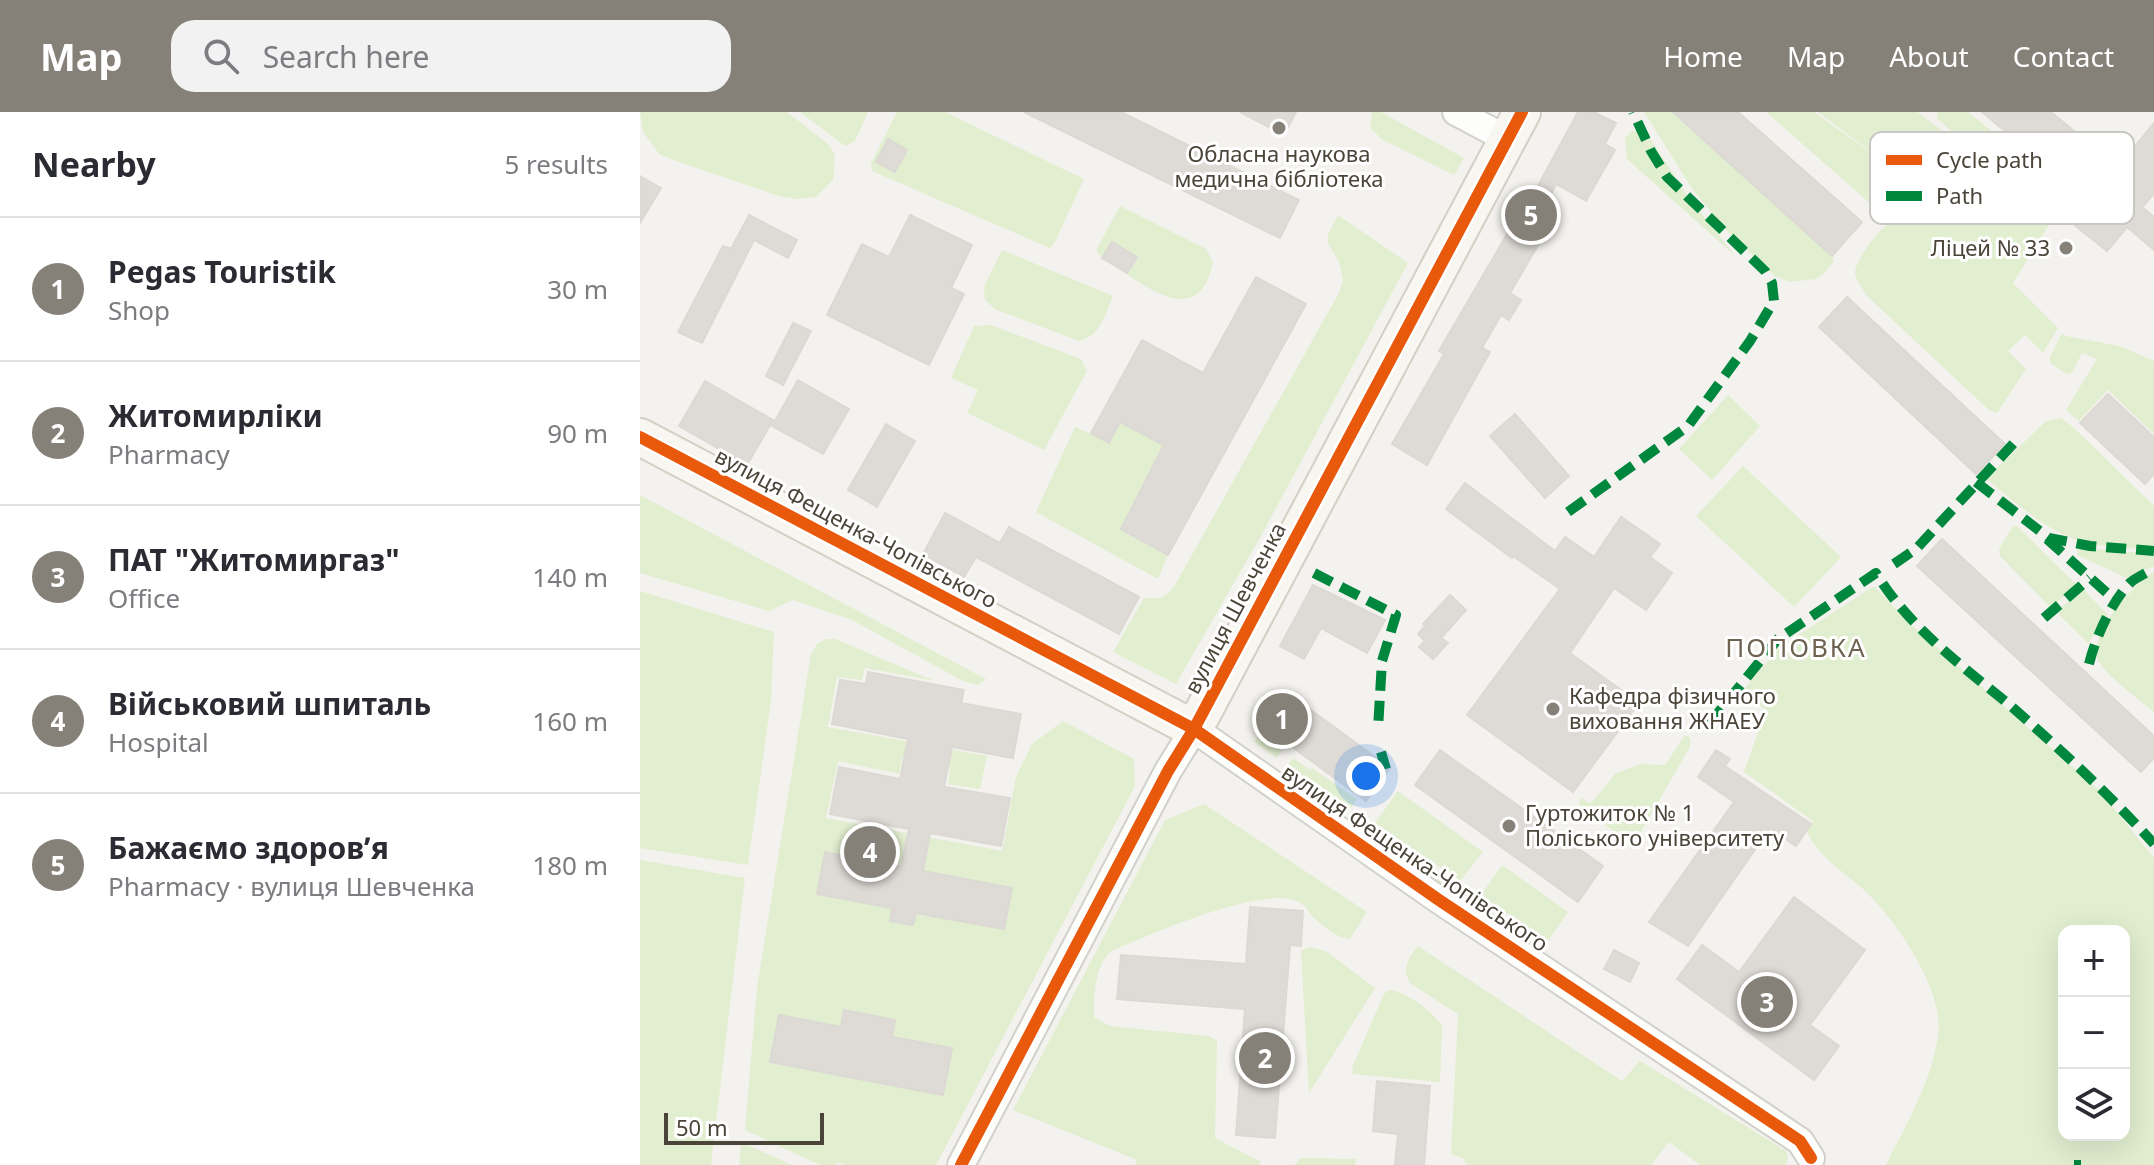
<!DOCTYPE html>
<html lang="en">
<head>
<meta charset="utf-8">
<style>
	:root { --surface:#fff; --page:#f2f2f3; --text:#2b2b33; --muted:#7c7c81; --line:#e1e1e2; --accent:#868178 }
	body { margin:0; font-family:"Noto Sans",sans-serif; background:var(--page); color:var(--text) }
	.controls { position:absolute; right:24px; bottom:24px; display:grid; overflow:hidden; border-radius:16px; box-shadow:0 8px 32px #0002 }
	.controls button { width:72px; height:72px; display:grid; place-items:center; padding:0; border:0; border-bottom:2px solid var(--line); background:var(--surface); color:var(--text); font:40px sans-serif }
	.scale { position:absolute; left:24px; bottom:20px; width:160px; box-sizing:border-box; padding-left:8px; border:4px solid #4b4439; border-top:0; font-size:22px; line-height:28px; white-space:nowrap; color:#4b4439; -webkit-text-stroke:6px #fff; paint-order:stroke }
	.you { position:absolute; left:726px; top:664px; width:28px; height:28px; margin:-20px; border:6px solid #fff; border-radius:50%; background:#1a73e8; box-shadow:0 0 0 12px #1a73e833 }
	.badge { display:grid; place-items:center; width:52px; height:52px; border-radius:50%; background:var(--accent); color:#fff; font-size:26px; font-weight:700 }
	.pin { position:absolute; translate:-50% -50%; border:4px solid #fff; box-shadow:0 2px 8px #0006 }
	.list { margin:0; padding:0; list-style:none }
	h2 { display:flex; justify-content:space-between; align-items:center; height:104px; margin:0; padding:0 32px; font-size:34px }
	h2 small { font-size:26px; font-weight:400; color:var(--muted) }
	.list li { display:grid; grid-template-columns:52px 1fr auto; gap:24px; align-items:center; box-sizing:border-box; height:144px; padding:0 32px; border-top:2px solid var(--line) }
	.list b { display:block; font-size:30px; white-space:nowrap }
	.list p { margin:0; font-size:26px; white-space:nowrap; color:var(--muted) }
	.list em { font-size:26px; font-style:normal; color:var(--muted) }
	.icon { flex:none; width:44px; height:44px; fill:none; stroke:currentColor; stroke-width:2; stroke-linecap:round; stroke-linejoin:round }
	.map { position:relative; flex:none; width:1514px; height:1053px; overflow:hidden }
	header { display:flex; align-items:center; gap:48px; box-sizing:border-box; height:112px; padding:0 40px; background:var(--accent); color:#fff }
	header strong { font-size:38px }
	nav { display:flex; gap:44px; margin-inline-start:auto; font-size:28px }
	.search { width:560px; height:72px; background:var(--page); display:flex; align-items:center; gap:20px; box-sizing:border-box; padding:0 28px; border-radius:24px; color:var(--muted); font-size:30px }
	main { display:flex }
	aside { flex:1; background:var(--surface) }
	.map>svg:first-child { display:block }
	.green { fill:#e1eecf; fill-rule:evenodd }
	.building { fill:#dedbd6; stroke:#dcd9d4; stroke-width:2 }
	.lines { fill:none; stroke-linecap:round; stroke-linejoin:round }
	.street-casing { stroke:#d2d0cb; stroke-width:30 }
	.secondary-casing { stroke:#d3cfc5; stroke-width:40 }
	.street { stroke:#fdfdfc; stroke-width:26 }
	.secondary { stroke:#f7f6f1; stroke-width:36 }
	.quiet { stroke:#00873e; stroke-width:10; stroke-dasharray:20 10; stroke-linecap:butt }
	.cycleway-casing { stroke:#fff; stroke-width:17 }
	.cycleway { stroke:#e8590c; stroke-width:12 }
	.poi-dot { fill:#868178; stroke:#fff; stroke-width:3 }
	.labels { text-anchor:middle; stroke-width:6; stroke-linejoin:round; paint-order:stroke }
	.poi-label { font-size:22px; fill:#4b4439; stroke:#fff; text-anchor:start }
	.street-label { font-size:22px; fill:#4b4439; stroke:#fff }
	.quarter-label { font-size:26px; letter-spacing:2px; fill:#6e6250; stroke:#fff }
	.key { fill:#fff; stroke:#c9c7c4; stroke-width:2 }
	.key-label { font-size:22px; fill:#4b4439 }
</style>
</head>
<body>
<header>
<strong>Map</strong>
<div class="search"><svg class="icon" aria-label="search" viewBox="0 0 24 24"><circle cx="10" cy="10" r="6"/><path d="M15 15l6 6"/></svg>Search here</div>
<nav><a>Home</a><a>Map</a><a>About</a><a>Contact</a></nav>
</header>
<main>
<aside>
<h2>Nearby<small>5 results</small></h2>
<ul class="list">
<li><span class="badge">1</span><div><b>Pegas Touristik</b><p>Shop</p></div><em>30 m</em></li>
<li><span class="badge">2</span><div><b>Житомирліки</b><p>Pharmacy</p></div><em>90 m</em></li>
<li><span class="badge">3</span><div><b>ПАТ &quot;Житомиргаз&quot;</b><p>Office</p></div><em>140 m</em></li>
<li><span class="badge">4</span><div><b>Військовий шпиталь</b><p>Hospital</p></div><em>160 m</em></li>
<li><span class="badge">5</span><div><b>Бажаємо здоровʼя</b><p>Pharmacy · вулиця Шевченка</p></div><em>180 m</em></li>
</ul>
</aside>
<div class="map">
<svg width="1514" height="1053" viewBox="0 0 1514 1053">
	<rect width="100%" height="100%" fill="#f4f2ee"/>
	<g class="green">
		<path d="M0,0h147l42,33 6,10 -2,25 -17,17 -19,2 -18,-3 -97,-33 -22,-8 -17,-23z"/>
		<path d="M160,0h68l-13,29 -10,5z"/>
		<path d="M257,0h48l139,67 -30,65 -4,4 -178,-77 -1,-8z"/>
		<path d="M732,0h9l83,46 -10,17 -71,-35 -13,-12z"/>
		<path d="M1004,0h33l-2,2 157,142 2,5 -10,13 -8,5 -27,3 -14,-6 -48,-45 -34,-41z"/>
		<path d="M1126,0h48l80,57 -76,-57h99l34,25 3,-3 -17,-16v-6h31l75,60 3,7 -4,27 12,11 -41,66 45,45 -15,25 -18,-18 -17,16 18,18 -29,44 -7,-2 -123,-115c-4,-7 -11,-15 -12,-23 -1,-11 26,-48 37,-51 18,-5 35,1 50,-9l-11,-11 -11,10 -39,1z"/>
		<path d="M1000,18l9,7 38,58 48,61 -108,-97 -2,-21 7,-7z"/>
		<path d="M480,94l86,43 7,13c-15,73 -73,19 -111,-4l-6,-8z"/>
		<path d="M698,103l70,48 -147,273 -85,148 -63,-32 31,-54c15,2 22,0 31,-13l164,-292 4,-14 -4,-17 -11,-19v-9z"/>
		<path d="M362,138l111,46c-8,18 -12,40 -34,45l-84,-32 -10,-9 -1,-13z"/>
		<path d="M351,213l90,34 6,12 -43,79 -77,-37 11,-23 -27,-12 23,-52z"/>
		<path d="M1422,221l4,3 53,10 35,15v73l-46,-44 -29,31 -13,-11 31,-51 -15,-6 -10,20 -5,1 -17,-11v-6z"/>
		<path d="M1088,283l32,31 -48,54 -33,-31z"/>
		<path d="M1421,306l12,9 81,79v43c-35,-1 -72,-2 -103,-21 -23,-13 -44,-33 -65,-49l60,-58z"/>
		<path d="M480,310l44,23 -43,84 47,26 -10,24 -122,-67 39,-85 34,15z"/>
		<path d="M1103,354l98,91 -47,50 -98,-91z"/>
		<path d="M0,383l346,184 -8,6 -15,-4 -111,-61 -59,-20 -24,11 -129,-38z"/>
		<path d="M1373,414h4l60,59 -26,23 -51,-52 -1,-7z"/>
		<path d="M1445,436l69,6v12l-27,12 -50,-23v-5z"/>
		<path d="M1514,460v140c-13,-11 -48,-37 -55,-50 -14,-27 34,-77 55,-90z"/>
		<path d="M1234,474l32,34 193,170 55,68v307h-268c20,-41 46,-83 52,-130 6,-43 -36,-104 -63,-134 -22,-25 -54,-39 -68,-69l6,-11 -69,-49 22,-63 -27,-14 41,-48zM1424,819h60v204h-60z"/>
		<path d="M1443,477l25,26 -20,28 -32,-31z"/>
		<path d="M0,479l134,41 -3,68 -23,165 -108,-17z"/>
		<path d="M186,527h9l100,42 -70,-13 -3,12 -25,-3 -9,50 159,29 -7,33 -32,-5 2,-16 -48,-10 -3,16 -61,-13 -12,57 176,33 14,-74 16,-33 31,-23 71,38 1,27 -199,379h-93l-5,-3 -2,3h-16l-75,-35 12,-142 54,-334 6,-10z"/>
		<path d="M625,615l7,4 -6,9 16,11 -5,7 -23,-16z"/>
		<path d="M1045,623l5,3v9l-54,93h-11l-46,-36 2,-6 8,5 4,-2 23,-28 25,-9 24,1z"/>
		<path d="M653,646l17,12 2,-2 45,31 -7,10 -62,-44z"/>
		<path d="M758,679l85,61 -23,29 -85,-58z"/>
		<path d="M564,692l163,108 -17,27c-13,-1 -27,-13 -37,-22 -4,-4 -7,-11 -12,-14 -35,-21 -153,33 -190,48 -17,17 -17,43 -17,66l16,9 99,10 8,5 -2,97 46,24 -2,3h-124l2,-5 -124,-50 152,-290z"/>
		<path d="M729,717l87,59 -4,4 -87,-58z"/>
		<path d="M0,748l105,18 -34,287h-71z"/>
		<path d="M862,753l66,47 -21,30 -66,-47z"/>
		<path d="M837,790l66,45 -4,4 -66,-44z"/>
		<path d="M778,834l204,135 18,-20 146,90 2,7 -2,7h-86l-31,-23 -18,23h-184l-4,-7 -12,-4 7,-140 -47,-30c-10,-15 -3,-25 7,-38z"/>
		<path d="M669,835l17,4 49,37 -66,105 -8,-142z"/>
		<path d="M749,878c18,2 41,20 53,35l-2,57 -88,-8 1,-9 31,-71z"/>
		<path d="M101,1030l51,23h-53z"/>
		<path d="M660,1046l56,1 -1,6h-60z"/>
	</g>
	<g class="building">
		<path d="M384,0h97l178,88 -19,38z"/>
		<path d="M600,0h56l-12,23z"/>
		<path d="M938,0h16l22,11 -11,21 10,6 -29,51 -30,-17 -25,50 10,6 -31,53 11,7 -12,20 -8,-5 -19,33 8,4 -63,113 -35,-21 52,-90 -5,-3 74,-127 3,2z"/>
		<path d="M1033,0h65l124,110 -30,34z"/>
		<path d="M1342,0h69l35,29 -28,34z"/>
		<path d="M1514,11v71l-12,13 12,10v33l-27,-23 -20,24 -35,-28z"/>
		<path d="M248,27l19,11 -12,22 -19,-10z"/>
		<path d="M0,64l21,12 -21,35z"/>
		<path d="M109,103l48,25 -9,18 -34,-18 -52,103 -24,-11 45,-86 8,3z"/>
		<path d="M270,103l62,30 -21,43 13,6 -35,71 -102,-50 35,-71 27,13z"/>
		<path d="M472,130l25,15 -10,16 -25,-15z"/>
		<path d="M616,165l50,27 -138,251 -47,-26 43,-84 -44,-23 -11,21 -18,-10 51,-93 61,33z"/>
		<path d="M1207,185l158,147 -29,30 -157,-147z"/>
		<path d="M153,211l18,8 -28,54 -17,-9z"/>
		<path d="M158,268l51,29 -26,45 -51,-28z"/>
		<path d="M65,269l68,39 -26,45 -68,-39z"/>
		<path d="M1468,282l46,43v37l-9,10 -65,-61z"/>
		<path d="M875,302l54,62 -24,22 -55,-62z"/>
		<path d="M246,312l29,17 -38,66 -29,-17z"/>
		<path d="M825,371l90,68 10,-14 29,20 27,-40 39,27 -10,13 22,16 -26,37 -32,-22 -44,65 69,50 -66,89 -106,-77 93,-126 -47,-33 -1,2 -66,-49z"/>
		<path d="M305,401l55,30 9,-16 130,70 -20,37 -143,-77 -12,20 -41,-23z"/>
		<path d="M1302,427l212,197v22l-13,14 -224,-206z"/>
		<path d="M673,473l72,35 -18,33 -46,-25 -17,31 -24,-13z"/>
		<path d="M810,483l16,15 -25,28 7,5 -15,16 -14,-12 6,-6 -7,-7 7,-8 -2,-2z"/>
		<path d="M228,560l96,18 -3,13 60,11 -8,44 -61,-11 -8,40 66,11 -9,48 -71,-13 -7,38 89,17 -8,41 -88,-16 -3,12 -23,-4 2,-13 -75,-14 8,-42 76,15 8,-38 -79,-15 9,-47 61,12 8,-40 -76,-15 8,-44 26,4z"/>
		<path d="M649,582l101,74 -24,33 -101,-74z"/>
		<path d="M800,638l163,116 -25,36 -163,-117z"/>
		<path d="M1076,638l14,9 -5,7 86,58 -15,22 -26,-18 -82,118 -39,-24 85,-120 -36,-25z"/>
		<path d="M1154,785l71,53 -55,75 29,21 -25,34 -137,-101 25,-34 37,27z"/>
		<path d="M610,795l53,4 -2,35 -11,-1 -15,193 -39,-3 9,-126 -128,-10 4,-44 125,9z"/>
		<path d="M974,838l25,13 -9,19 -26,-13z"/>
		<path d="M204,898l51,10 -3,17 60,11 -9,47 -173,-33 9,-47 62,12z"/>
		<path d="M737,969l53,5 -6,79h-29l3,-31 -25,-3z"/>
	</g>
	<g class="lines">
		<g class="street-casing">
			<g id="street">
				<path d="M816,0l51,27"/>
				<path d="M321,1053l207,-394 26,-42 245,171 361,241 11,17"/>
			</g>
		</g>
		<g class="secondary-casing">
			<path id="secondary" d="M0,325l554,292 328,-617"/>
		</g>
		<use href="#street" class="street"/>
		<use href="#secondary" class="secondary"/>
		<g class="quiet">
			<path d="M1336,370l73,56 41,8 64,5"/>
			<path d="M928,400l120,-86 62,-85 24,-40 -2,-18 -7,-12 -98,-94 -16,-26 -18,-39"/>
			<path d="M1407,427l70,63"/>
			<path d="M1254,452l22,-15 98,-106"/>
			<path d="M674,461l82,42 -14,46 -4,68"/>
			<path d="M1404,506l46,-40"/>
			<path d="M1449,552c6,-25 23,-64 42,-82 6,-5 16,-9 23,-14"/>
			<path d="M1069,612l69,-85 98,-66c33,55 88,94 136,134 50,44 98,88 142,137"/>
			<path d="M741,640l5,17"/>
			<path d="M1434,1053h7"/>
		</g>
		<g class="cycleway-casing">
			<g id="cycleway">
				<path d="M0,325l554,292 245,171 361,241 11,17"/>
				<path d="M321,1053l207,-394 26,-42 328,-617"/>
			</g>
		</g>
		<use href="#cycleway" class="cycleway"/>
	</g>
	<g class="poi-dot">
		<circle cx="639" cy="16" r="8"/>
		<circle cx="1426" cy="136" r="8"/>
		<circle cx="913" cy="597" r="8"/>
		<circle cx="869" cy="714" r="8"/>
	</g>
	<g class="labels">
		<g class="poi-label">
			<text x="639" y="50" text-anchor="middle">Обласна наукова<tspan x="639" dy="25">медична бібліотека</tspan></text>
			<text x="1410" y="144" text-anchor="end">Ліцей № 33</text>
			<text x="929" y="592">Кафедра фізичного<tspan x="929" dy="25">виховання ЖНАЕУ</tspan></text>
			<text x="885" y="709">Гуртожиток № 1<tspan x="885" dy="25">Поліського університету</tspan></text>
		</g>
		<g class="street-label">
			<text transform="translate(216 416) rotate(28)" y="8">вулиця Фещенка-Чопівського</text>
			<text transform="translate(595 496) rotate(-62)" y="8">вулиця Шевченка</text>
			<text transform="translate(775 746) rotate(34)" y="8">вулиця Фещенка-Чопівського</text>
		</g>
		<g class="quarter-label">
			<text x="1156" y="545">ПОПОВКА</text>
		</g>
	</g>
	<rect x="1230" y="20" width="264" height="92" rx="12" class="key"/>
	<rect x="1246" y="43" width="36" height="10" fill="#e8590c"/>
	<rect x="1246" y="79" width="36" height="10" fill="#00873e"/>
	<g class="key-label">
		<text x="1296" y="56">Cycle path</text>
		<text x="1296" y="92">Path</text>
	</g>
</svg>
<div class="controls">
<button>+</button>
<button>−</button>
<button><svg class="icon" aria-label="layers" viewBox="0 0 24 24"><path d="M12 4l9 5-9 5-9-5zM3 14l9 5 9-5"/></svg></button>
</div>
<div class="scale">50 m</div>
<div class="you"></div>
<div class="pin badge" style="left:642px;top:607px">1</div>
<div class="pin badge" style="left:625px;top:946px">2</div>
<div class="pin badge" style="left:1127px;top:890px">3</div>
<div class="pin badge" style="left:230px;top:740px">4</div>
<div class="pin badge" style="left:891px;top:103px">5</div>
</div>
</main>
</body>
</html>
